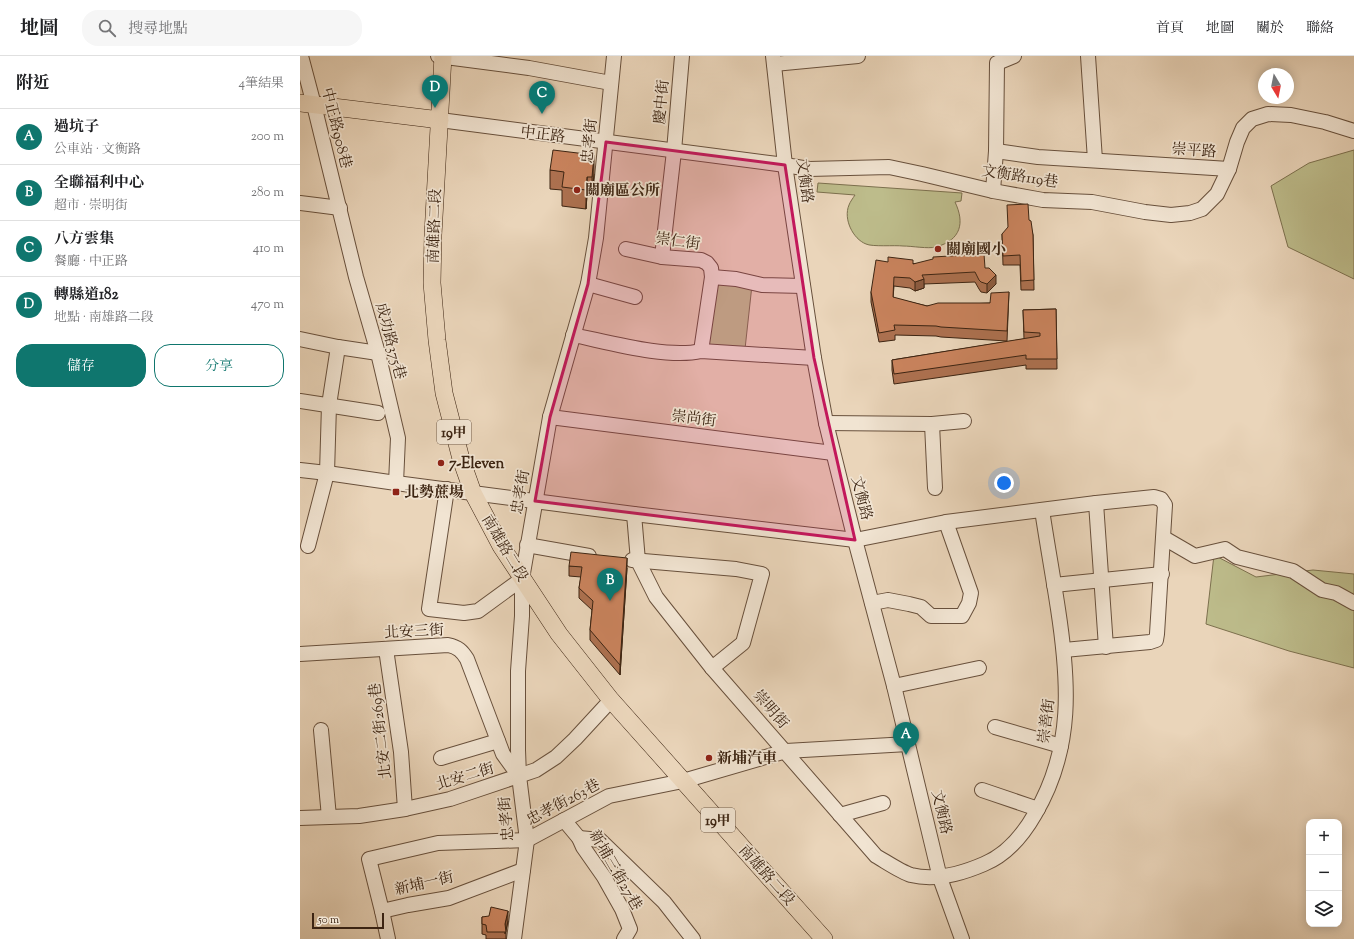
<!DOCTYPE html>
<html lang="zh-TW">
<head>
<meta charset="utf-8">
<style>
	:root { --surface:#fff; --page:#f6f6f6; --text:#202124; --muted:#757577; --line:#e0e0e0; --accent:#0f766e }
	body { margin:0; font-family:"Sorts Mill Goudy","Noto Serif TC",serif; background:var(--page); color:var(--text) }
	.controls { position:absolute; right:12px; bottom:12px; display:grid; overflow:hidden; border-radius:8px; box-shadow:0 2px 10px #0003 }
	.controls button { width:36px; height:36px; display:grid; place-items:center; padding:0; border:0; border-bottom:1px solid var(--line); background:var(--surface); color:var(--text); font:20px sans-serif }
	.compass { position:absolute; left:958px; top:12px; width:36px; height:36px; border-radius:50%; background:var(--surface); box-shadow:0 2px 10px #0003; rotate:170deg }
	.scale { position:absolute; left:12px; bottom:10px; width:72px; box-sizing:border-box; padding-left:4px; border:2px solid #3c2412; border-top:0; font-size:11px; line-height:14px; white-space:nowrap; color:#3c2412; -webkit-text-stroke:3px #f1e4d2; paint-order:stroke }
	.you { position:absolute; left:704px; top:427px; width:14px; height:14px; margin:-10px; border:3px solid #fff; border-radius:50%; background:#1a73e8; box-shadow:0 0 0 6px #1a73e833 }
	.badge { display:grid; place-items:center; width:26px; height:26px; border-radius:50%; background:var(--accent); color:#fff; font-size:13px; font-weight:700 }
	.pin { position:absolute; translate:-50% -33px; filter:drop-shadow(0 1px 2px #0008) }
	.pin::after { content:''; position:absolute; top:21px; width:14px; height:12px; background:inherit; clip-path:polygon(0 0,100% 0,50% 100%) }
	.list { margin:0; padding:0; list-style:none }
	h2 { display:flex; justify-content:space-between; align-items:center; height:52px; margin:0; padding:0 16px; font-size:17px }
	h2 small { font-size:13px; font-weight:400; color:var(--muted) }
	.list li { display:grid; grid-template-columns:26px 1fr auto; gap:12px; align-items:center; box-sizing:border-box; height:56px; padding:0 16px; border-top:1px solid var(--line) }
	.list b { display:block; font-size:15px; white-space:nowrap }
	.list p { margin:0; font-size:13px; white-space:nowrap; color:var(--muted) }
	.list em { font-size:13px; font-style:normal; color:var(--muted) }
	.actions { display:flex; gap:8px; padding:12px 16px }
	.actions a { flex:1; padding:9px 0; border:1px solid var(--accent); border-radius:16px; text-align:center; font-size:14px; color:var(--accent) }
	.actions .main { background:var(--accent); color:#fff }
	.icon { flex:none; width:22px; height:22px; fill:none; stroke:currentColor; stroke-width:2; stroke-linecap:round; stroke-linejoin:round }
	.map { position:relative; flex:none; width:1054px; height:883px; overflow:hidden }
	header { display:flex; align-items:center; gap:24px; box-sizing:border-box; height:56px; padding:0 20px; background:var(--surface); border-bottom:1px solid var(--line) }
	header strong { font-size:19px }
	nav { display:flex; gap:22px; margin-inline-start:auto; font-size:14px }
	.search { width:280px; height:36px; background:var(--page); display:flex; align-items:center; gap:10px; box-sizing:border-box; padding:0 14px; border-radius:16px; color:var(--muted); font-size:15px }
	main { display:flex }
	aside { flex:1; background:var(--surface) }
	.map>svg:first-child { display:block }
	.green { fill:#bdbc8b; stroke:#7c704e }
	.lines { fill:none; stroke-linecap:round; stroke-linejoin:round }
	.minor-casing { stroke:#68503c; stroke-width:16 }
	.major-casing { stroke:#3c2412; stroke-width:18 }
	.minor { stroke:#f1e4d2; stroke-width:14 }
	.major { stroke:#ead5ba; stroke-width:17 }
	.wall { fill:#ad7150; stroke:#3c2412 }
	.shaded-wall { fill:#8d5c41; stroke:#3c2412 }
	.building { fill:#c9835d; stroke:#3c2412 }
	.marked { fill:#c2185b; fill-opacity:0.2; stroke:#c2185b; stroke-width:3; stroke-linejoin:round }
	.poi-dot { fill:#8f2418; stroke:#f1e4d2; stroke-width:1.5 }
	.labels { text-anchor:middle; stroke-width:3.5; stroke-linejoin:round; paint-order:stroke }
	.shield { fill:#f1e4d2; stroke:#725e4c; stroke-width:1 }
	.shield-label { font-size:14px; font-weight:bold; fill:#3c2412 }
	.street-label { font-size:15px; fill:#3c2412; stroke:#f1e4d2 }
	.poi-label { font-size:15px; font-weight:bold; fill:#3c2412; stroke:#f1e4d2; text-anchor:start }
</style>
</head>
<body>
<header>
<strong>地圖</strong>
<div class="search"><svg class="icon" aria-label="search" viewBox="0 0 24 24"><circle cx="10" cy="10" r="6"/><path d="M15 15l6 6"/></svg>搜尋地點</div>
<nav><a>首頁</a><a>地圖</a><a>關於</a><a>聯絡</a></nav>
</header>
<main>
<aside>
<h2>附近<small>4筆結果</small></h2>
<ul class="list">
<li><span class="badge">A</span><div><b>過坑子</b><p>公車站 · 文衡路</p></div><em>200 m</em></li>
<li><span class="badge">B</span><div><b>全聯福利中心</b><p>超市 · 崇明街</p></div><em>280 m</em></li>
<li><span class="badge">C</span><div><b>八方雲集</b><p>餐廳 · 中正路</p></div><em>410 m</em></li>
<li><span class="badge">D</span><div><b>轉縣道182</b><p>地點 · 南雄路二段</p></div><em>470 m</em></li>
</ul>
<div class="actions"><a class="main">儲存</a><a>分享</a></div>
</aside>
<div class="map">
<svg width="1054" height="883" viewBox="0 0 1054 883">
	<rect width="100%" height="100%" fill="#ead5ba"/>
	<filter id="stains"><feTurbulence type="fractalNoise" baseFrequency=".005" numOctaves="4"/><feColorMatrix values="0 0 0 0 .2 0 0 0 0 .09 0 0 0 0 .02 0 0 0 .5 -.17"/></filter>
	<radialGradient id="worn" r=".72"><stop offset=".6" stop-color="#630" stop-opacity="0"/><stop offset="1" stop-color="#630" stop-opacity=".3"/></radialGradient>
	<g class="green">
		<path d="M1054,94v129l-66,-32 -17,-61 38,-23z"/>
		<path d="M518,127l144,10 -1,8 -6,1c10,21 6,38 -19,45 -8,2 -24,-1 -33,-1 -8,-1 -31,1 -37,-2 -13,-5 -23,-25 -17,-39 1,-3 4,-7 6,-10l-38,-3z"/>
		<path d="M415,225l37,4 -7,64 -37,-4z"/>
		<path d="M914,499l42,22 57,-7 41,4v94l-65,-17 -83,-27z"/>
	</g>
	<g class="lines">
		<g class="minor-casing">
			<g id="minor">
				<path d="M1,0l13,49 42,172 22,76 20,85 -2,45"/>
				<path d="M138,0l91,12 82,15"/>
				<path d="M473,0l12,109 29,193 12,65 29,117 39,146 46,192 22,61"/>
				<path d="M788,0l7,104"/>
				<path d="M474,8l84,-8"/>
				<path d="M140,64l345,45 24,4 80,-2 33,7 71,17 50,9 49,2 53,10 26,3 19,-2 12,-4 15,-15 12,-25 8,-27 6,-14 9,-9 16,-5 23,1 34,7 29,9"/>
				<path d="M696,95l42,6 191,12"/>
				<path d="M693,135l3,-40 1,-88 17,-7"/>
				<path d="M0,147l40,5"/>
				<path d="M326,193l36,8 39,3 6,3 4,5 1,9 -11,74"/>
				<path d="M362,201l12,-106 8,-95"/>
				<path d="M412,221l24,2 26,6 41,1"/>
				<path d="M288,228l47,13"/>
				<path d="M273,279c35,7 94,24 128,16l113,7"/>
				<path d="M0,283l38,8 40,6"/>
				<path d="M0,345l78,12"/>
				<path d="M250,361l283,36"/>
				<path d="M526,367l106,1 32,-3"/>
				<path d="M632,368l3,64"/>
				<path d="M0,414l27,3 69,10 238,31 221,26 91,-18 150,-19 58,-6 7,2 4,6 -8,129 -1,6 -6,2 -86,8"/>
				<path d="M147,433l-18,120 35,4 14,-2 44,-32"/>
				<path d="M796,447l10,144"/>
				<path d="M334,458l4,47 18,36 56,71 164,188c9,5 25,16 35,19 24,6 50,-1 73,-11 22,-9 39,-29 51,-50 39,-66 34,-133 23,-205 -5,-33 -11,-66 -16,-99"/>
				<path d="M864,482l31,18 30,-7 12,8 56,14 29,19 14,3 18,10"/>
				<path d="M227,489l62,11"/>
				<path d="M8,490l19,-73 2,-68 9,-58"/>
				<path d="M332,504l104,9 26,5 -19,69 -31,25"/>
				<path d="M754,529l108,-11"/>
				<path d="M572,547l16,-3 21,4 12,3 10,9h31l7,-13 2,-10 -25,-71"/>
				<path d="M86,593l15,103 4,57"/>
				<path d="M0,598l148,-9c10,2 14,6 19,14l36,95 16,22"/>
				<path d="M594,630l85,-18"/>
				<path d="M695,671l66,19"/>
				<path d="M21,674l8,87"/>
				<path d="M141,702l57,-17"/>
				<path d="M682,734l56,19"/>
				<path d="M540,759l43,-12"/>
				<path d="M0,762l59,-2 46,-7 45,-10 86,-29 20,-13 19,-18 36,-39"/>
				<path d="M264,764l15,18 4,9 21,30 18,32 8,20 -6,10"/>
				<path d="M279,782l21,2 64,62 29,37"/>
				<path d="M82,855l-13,-52 69,-16 89,-3 82,-44 74,-15 103,-30 122,-7"/>
				<path d="M88,883l-6,-28 26,-6 41,-7 74,-28"/>
				<path d="M214,883l13,-99 -8,-64 -1,-26v-79l4,-55v-37l28,-162 38,-133 8,-46 18,-182"/>
			</g>
		</g>
		<g class="major-casing">
			<g id="major">
				<path d="M143,0l-10,179 -1,48 5,57 7,53 17,66 12,34 28,53 58,88 52,66 213,239"/>
				<path d="M0,47l140,17"/>
			</g>
		</g>
		<use href="#minor" class="minor"/>
		<use href="#major" class="major"/>
	</g>
	<g class="wall">
		<path d="M250,114l44,4 -2,22 -5,-1 -1,14 -24,-3v-16l-12,-1z"/>
		<path d="M729,164l4,15 1,55h-13l-1,-25h-17l-1,-31z"/>
		<path d="M588,206l97,6 11,16 -9,9 -6,-1 -2,-3 -4,-7 -51,2v4l-9,3 -5,-3 -16,-2 -1,12 34,8 63,-3 19,-11 -2,49 -66,-4 -5,-1 -41,-1v5l-16,2 -8,-40v-10z"/>
		<path d="M756,253l1,60h-31v-4l-132,19 -2,-14v-10l132,-21 -1,-29z"/>
		<path d="M269,510l58,2 -7,107 -30,-35v-10l2,-20 -13,-12v-10l2,-11 -12,-1z"/>
		<path d="M182,861l26,4 -2,10v8h-20v-4l-4,-1z"/>
	</g>
	<g class="shaded-wall">
		<path d="M294,99v19l-2,22v-19z"/>
		<path d="M287,121v18l-1,14v-19z"/>
		<path d="M696,219v9l-9,9v-9z"/>
		<path d="M624,223v9l-9,3v-9z"/>
		<path d="M327,502v10l-7,107v-10z"/>
		<path d="M208,855v10l-3,13v-10z"/>
	</g>
	<g class="building">
		<path d="M253,94l41,5 -2,22h-5l-1,13 -24,-3 2,-15 -14,-2z"/>
		<path d="M728,148l1,16 2,1 2,14 1,45 -13,1 -1,-26 -17,1 -1,-22 6,-7 -1,-22z"/>
		<path d="M684,198l1,14h4l7,7 -9,9 -6,-2 -2,-2 -4,-8 -53,3 2,4 -9,3 -5,-4 -16,-1 -1,20 34,9 11,-3h52l1,-10 18,-1 -2,39 -66,-4 -5,-1 -42,-1 1,5 -16,3 -8,-41 5,-32 12,2v-5l25,3v4l20,-5v-2z"/>
		<path d="M756,253l1,50h-31v-4l-132,19 -2,-14 148,-24v-3l-16,-1 -1,-22z"/>
		<path d="M271,496l56,6 -7,107 -30,-35 3,-29 -14,-13 3,-21 -13,-1z"/>
		<path d="M191,851l17,4 -3,13 1,8h-19l-1,-7 -4,-1v-7l7,-1z"/>
	</g>
	<path class="marked" d="M306,86l179,23 29,193 41,182 -320,-39 15,-84 38,-133z"/>
	<g class="poi-dot">
		<circle cx="277" cy="134" r="4"/>
		<circle cx="638" cy="193" r="4"/>
		<circle cx="141" cy="407" r="4"/>
		<rect x="92" y="432" width="8" height="8" rx="2"/>
		<circle cx="409" cy="702" r="4"/>
	</g>
	<g class="labels">
		<g class="shield">
			<rect x="137" y="364" width="34" height="24" rx="3"/>
			<rect x="401" y="752" width="34" height="24" rx="3"/>
		</g>
		<g class="shield-label">
			<text x="154" y="381">19甲</text>
			<text x="418" y="769">19甲</text>
		</g>
		<g class="street-label">
			<text transform="translate(361 46) rotate(-85)" y="5">慶中街</text>
			<text transform="translate(37 72) rotate(76)" y="5">中正路908巷</text>
			<text transform="translate(243 78) rotate(7)" y="5">中正路</text>
			<text transform="translate(289 85) rotate(-84)" y="5">忠孝街</text>
			<text transform="translate(894 94) rotate(4)" y="5">崇平路</text>
			<text transform="translate(720 120) rotate(9)" y="5">文衡路119巷</text>
			<text transform="translate(505 125) rotate(82)" y="5">文衡路</text>
			<text transform="translate(134 170) rotate(-88)" y="5">南雄路二段</text>
			<text transform="translate(378 185) rotate(8)" y="5">崇仁街</text>
			<text transform="translate(91 285) rotate(75)" y="5">成功路375巷</text>
			<text transform="translate(394 362) rotate(7)" y="5">崇尚街</text>
			<text transform="translate(220 436) rotate(-80)" y="5">忠孝街</text>
			<text transform="translate(562 442) rotate(76)" y="5">文衡路</text>
			<text transform="translate(205 492) rotate(59)" y="5">南雄路二段</text>
			<text transform="translate(114 575) rotate(-3)" y="5">北安三街</text>
			<text transform="translate(471 653) rotate(49)" y="5">崇明街</text>
			<text transform="translate(746 665) rotate(-83)" y="5">崇善街</text>
			<text transform="translate(80 675) rotate(-97)" y="5">北安二街269巷</text>
			<text transform="translate(165 720) rotate(-17)" y="5">北安二街</text>
			<text transform="translate(263 746) rotate(-28)" y="5">忠孝街263巷</text>
			<text transform="translate(642 756) rotate(77)" y="5">文衡路</text>
			<text transform="translate(206 763) rotate(-95)" y="5">忠孝街</text>
			<text transform="translate(316 814) rotate(60)" y="5">新埔三街27巷</text>
			<text transform="translate(467 819) rotate(48)" y="5">南雄路二段</text>
			<text transform="translate(124 827) rotate(-13)" y="5">新埔一街</text>
		</g>
		<g class="poi-label">
			<text x="285" y="139">關廟區公所</text>
			<text x="646" y="198">關廟國小</text>
			<text x="149" y="412">7-Eleven</text>
			<text x="104" y="441">北勢蔗場</text>
			<text x="417" y="707">新埔汽車</text>
		</g>
	</g>
	<rect width="100%" height="100%" filter="url(#stains)"/>
	<rect width="100%" height="100%" fill="url(#worn)"/>
</svg>
<div class="controls">
<button>+</button>
<button>−</button>
<button><svg class="icon" aria-label="layers" viewBox="0 0 24 24"><path d="M12 4l9 5-9 5-9-5zM3 14l9 5 9-5"/></svg></button>
</div>
<svg class="compass" viewBox="-18 -18 36 36"><path d="M0-13l5 13h-10z" fill="#e53935"/><path d="M0 13l5-13h-10z" fill="#757577"/></svg>
<div class="scale">50 m</div>
<div class="you"></div>
<div class="pin badge" style="left:606px;top:699px">A</div>
<div class="pin badge" style="left:310px;top:545px">B</div>
<div class="pin badge" style="left:242px;top:58px">C</div>
<div class="pin badge" style="left:135px;top:52px">D</div>
</div>
</main>
</body>
</html>
